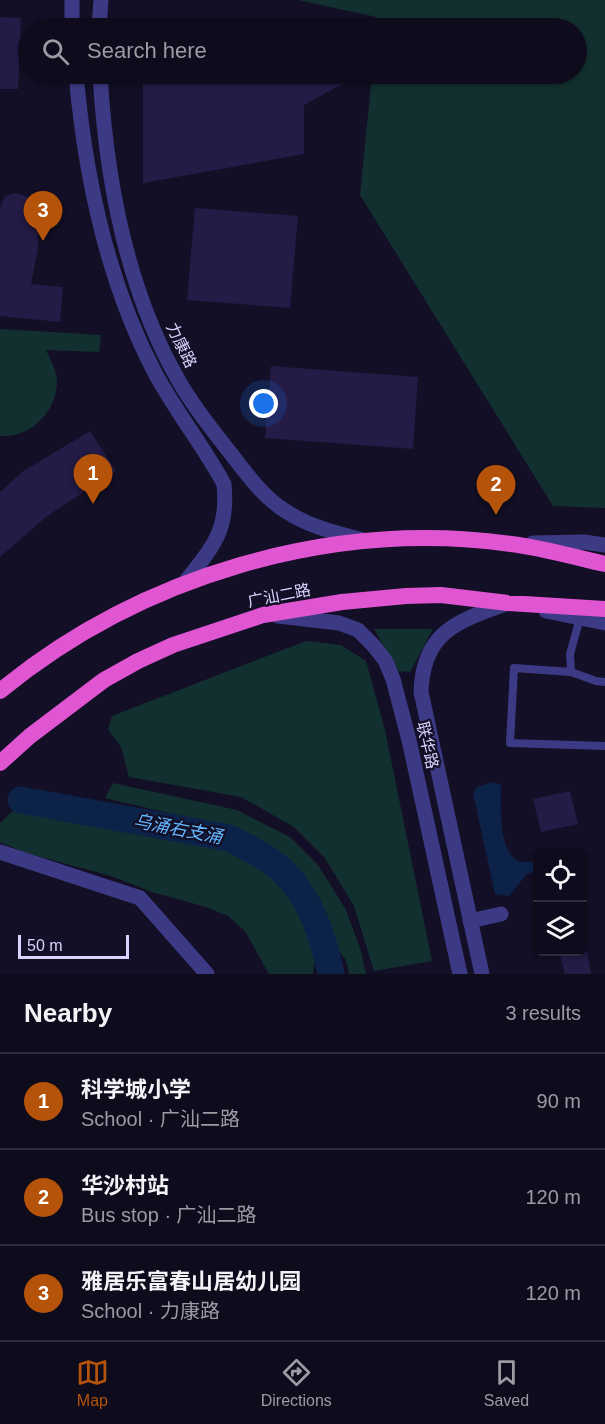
<!DOCTYPE html>
<html lang="en">
<head>
<meta charset="utf-8">
<style>
	:root { --surface:#0e0b1c; --page:#171425; --text:#f1f3f6; --muted:#9b9ba3; --line:#2e2b3b; --accent:#b45309 }
	body { margin:0; font-family:Arial,"Noto Sans SC",sans-serif; background:var(--page); color:var(--text) }
	.controls { position:absolute; right:18px; bottom:18px; display:grid; overflow:hidden; border-radius:9px; box-shadow:0 2px 4px #0004 }
	.controls button { width:54px; height:54px; display:grid; place-items:center; padding:0; border:0; border-bottom:2px solid var(--line); background:var(--surface); color:var(--text); font:30px sans-serif }
	.scale { position:absolute; left:18px; bottom:15px; width:111px; box-sizing:border-box; padding-left:6px; border:3px solid #d9d4ff; border-top:0; font-size:16px; line-height:21px; white-space:nowrap; color:#d9d4ff; -webkit-text-stroke:4px #130f26; paint-order:stroke }
	.you { position:absolute; left:264px; top:404px; width:21px; height:21px; margin:-15px; border:4px solid #fff; border-radius:50%; background:#1a73e8; box-shadow:0 0 0 9px #1a73e833 }
	.badge { display:grid; place-items:center; width:39px; height:39px; border-radius:50%; background:var(--accent); color:#fff; font-size:20px; font-weight:700 }
	.pin { position:absolute; translate:-50% -50px; filter:drop-shadow(0 2px 3px #0008) }
	.pin::after { content:''; position:absolute; top:32px; width:21px; height:18px; background:inherit; clip-path:polygon(0 0,100% 0,50% 100%) }
	.list { margin:0; padding:0; list-style:none }
	h2 { display:flex; justify-content:space-between; align-items:center; height:78px; margin:0; padding:0 24px; font-size:26px }
	h2 small { font-size:20px; font-weight:400; color:var(--muted) }
	.list li { display:grid; grid-template-columns:39px 1fr auto; gap:18px; align-items:center; box-sizing:border-box; height:96px; padding:0 24px; border-top:2px solid var(--line) }
	.list b { display:block; font-size:22px; white-space:nowrap }
	.list p { margin:0; font-size:20px; white-space:nowrap; color:var(--muted) }
	.list em { font-size:20px; font-style:normal; color:var(--muted) }
	.icon { flex:none; width:33px; height:33px; fill:none; stroke:currentColor; stroke-width:2; stroke-linecap:round; stroke-linejoin:round }
	.map { position:relative; flex:none; width:605px; height:974px; overflow:hidden }
	.search { position:absolute; background:var(--surface); box-shadow:0 2px 4px #0004; left:18px; right:18px; top:18px; height:66px; display:flex; align-items:center; gap:15px; box-sizing:border-box; padding:0 21px; border-radius:33px; color:var(--muted); font-size:22px }
	.sheet { height:366px; background:var(--surface) }
	nav { display:flex; justify-content:space-around; align-items:center; box-sizing:border-box; height:84px; border-top:2px solid var(--line); background:var(--surface); font-size:16px; color:var(--muted) }
	nav a { display:grid; justify-items:center; gap:3px }
	nav .on { color:var(--accent) }
	.map>svg:first-child { display:block }
	.green { fill:#12302f }
	.water { fill:#0c2248 }
	.lines { fill:none; stroke-linecap:round; stroke-linejoin:round }
	.river { stroke:#0c2248; stroke-width:27 }
	.building { fill:#241b47 }
	.service { stroke:#3d3a85; stroke-width:8 }
	.minor { stroke:#3d3a85; stroke-width:15 }
	.tertiary { stroke:#3d3a85; stroke-width:15 }
	.trunk { stroke:#e055d1; stroke-width:16 }
	.labels { text-anchor:middle; stroke-width:4.5; stroke-linejoin:round; paint-order:stroke }
	.street-label { font-size:16px; fill:#d9d4ff; stroke:#130f26 }
	.water-label { font-size:18px; font-style:italic; fill:#62b6ff; stroke:#130f26 }
</style>
</head>
<body>
<div class="map">
<svg width="605" height="974" viewBox="0 0 605 974">
	<rect width="100%" height="100%" fill="#130f26"/>
	<g class="green">
		<path d="M298,0h307v508l-52,-2 -193,-311 12,-121h204v-46h-200v-11z"/>
		<path d="M0,329l101,6 -2,17 -53,-2c4,9 10,19 11,30 0,32 -26,58 -57,56z"/>
		<path d="M374,629h59l-23,43 -12,-1z"/>
		<path d="M306,641l35,4 25,16 19,69 47,231 -58,10 -20,-65 -29,-48 -31,-31 -53,-30 -112,-20 -8,-30 -13,-18 4,-13z"/>
		<path d="M113,783l124,27 53,27 28,28 28,45 15,41 5,23h-17c-2,-20 -9,-17 -15,-32 -13,-28 -26,-58 -48,-79 -43,-38 -126,-51 -181,-65z"/>
		<path d="M19,805l88,16 129,28 43,29 23,30 8,18 6,23 -3,25h-44l-24,-43 -17,-15 -22,-9 -54,-15 -41,-16 -85,-23 -26,-11v-19z"/>
	</g>
	<path class="water" d="M493,782l8,3c0,19 -4,74 22,77 4,1 11,-1 14,-2v11l-10,3 -18,22 -14,-2 -22,-101 4,-6z"/>
	<g class="lines">
		<path class="river" d="M21,800l208,38c19,10 41,20 56,35 27,28 38,64 46,101"/>
	</g>
	<g class="building">
		<path d="M0,17l21,1 -3,71h-18z"/>
		<path d="M143,74h218l-57,31v49l-161,29z"/>
		<path d="M16,193l15,5 4,7 3,10v33l-7,36 32,3 -3,35 -60,-6v-108l5,-12z"/>
		<path d="M195,208l103,8 -8,92 -103,-8z"/>
		<path d="M271,366l147,11 -5,72 -148,-11z"/>
		<path d="M90,431l26,40 -69,45 -47,41v-65l22,-20z"/>
		<path d="M570,791l8,33 -37,8 -8,-33z"/>
		<path d="M559,951h28l4,23h-26z"/>
	</g>
	<g class="lines">
		<g class="service">
			<path d="M580,618l-10,36 1,18 25,9 9,1"/>
			<path d="M571,672l-57,-4 -4,75 95,3"/>
		</g>
		<g class="minor">
			<path d="M0,852l140,46 67,76"/>
			<path d="M470,921l31,-7"/>
		</g>
		<g class="tertiary">
			<path d="M72,28v-28"/>
			<path d="M99,28l2,-28"/>
			<path d="M76,74c9,102 30,205 78,297 21,40 49,74 70,113 5,49 -13,64 -41,101"/>
			<path d="M100,74c6,106 26,216 80,309 13,22 29,43 45,63 18,23 37,51 62,66 23,15 50,21 76,28"/>
			<path d="M533,543l51,-1 21,3"/>
			<path d="M546,611l59,12"/>
			<path d="M278,616l61,7 19,7 15,15 12,15 8,19 16,61 51,234"/>
			<path d="M482,974l-61,-282c2,-61 37,-71 87,-89"/>
		</g>
		<g class="trunk">
			<path d="M0,691c140,-115 331,-172 511,-147 32,4 63,13 94,20"/>
			<path d="M0,763l30,-27 74,-56 34,-19 35,-16 90,-30 79,-13 64,-6 35,-1 67,8 97,6"/>
		</g>
	</g>
	<g class="labels">
		<g class="street-label">
			<text transform="translate(182 345) rotate(64)" y="6">力康路</text>
			<text transform="translate(279 595) rotate(-11)" y="6">广汕二路</text>
			<text transform="translate(428 745) rotate(77)" y="6">联华路</text>
		</g>
		<g class="water-label">
			<text transform="translate(178 829) rotate(11)" y="6">乌涌右支涌</text>
		</g>
	</g>
</svg>
<div class="controls">
<button><svg class="icon" aria-label="locate" viewBox="0 0 24 24"><circle cx="12" cy="12" r="6"/><path d="M12 2v4M12 18v4M2 12h4M18 12h4"/></svg></button>
<button><svg class="icon" aria-label="layers" viewBox="0 0 24 24"><path d="M12 4l9 5-9 5-9-5zM3 14l9 5 9-5"/></svg></button>
</div>
<div class="scale">50 m</div>
<div class="you"></div>
<div class="pin badge" style="left:93px;top:504px">1</div>
<div class="pin badge" style="left:496px;top:515px">2</div>
<div class="pin badge" style="left:43px;top:241px">3</div>
<div class="search"><svg class="icon" aria-label="search" viewBox="0 0 24 24"><circle cx="10" cy="10" r="6"/><path d="M15 15l6 6"/></svg>Search here</div>
</div>
<section class="sheet">
<h2>Nearby<small>3 results</small></h2>
<ul class="list">
<li><span class="badge">1</span><div><b>科学城小学</b><p>School · 广汕二路</p></div><em>90 m</em></li>
<li><span class="badge">2</span><div><b>华沙村站</b><p>Bus stop · 广汕二路</p></div><em>120 m</em></li>
<li><span class="badge">3</span><div><b>雅居乐富春山居幼儿园</b><p>School · 力康路</p></div><em>120 m</em></li>
</ul>
</section>
<nav>
<a class="on"><svg class="icon" aria-label="map" viewBox="0 0 24 24"><path d="M3 6l6-2 6 2 6-2v14l-6 2-6-2-6 2zM9 4v14M15 6v14"/></svg>Map</a>
<a><svg class="icon" aria-label="directions" viewBox="0 0 24 24"><path d="M12 3l9 9-9 9-9-9zM9 14v-3h6M13 9l2 2-2 2"/></svg>Directions</a>
<a><svg class="icon" aria-label="saved" viewBox="0 0 24 24"><path d="M7 4h10v16l-5-4-5 4z"/></svg>Saved</a>
</nav>
</body>
</html>
